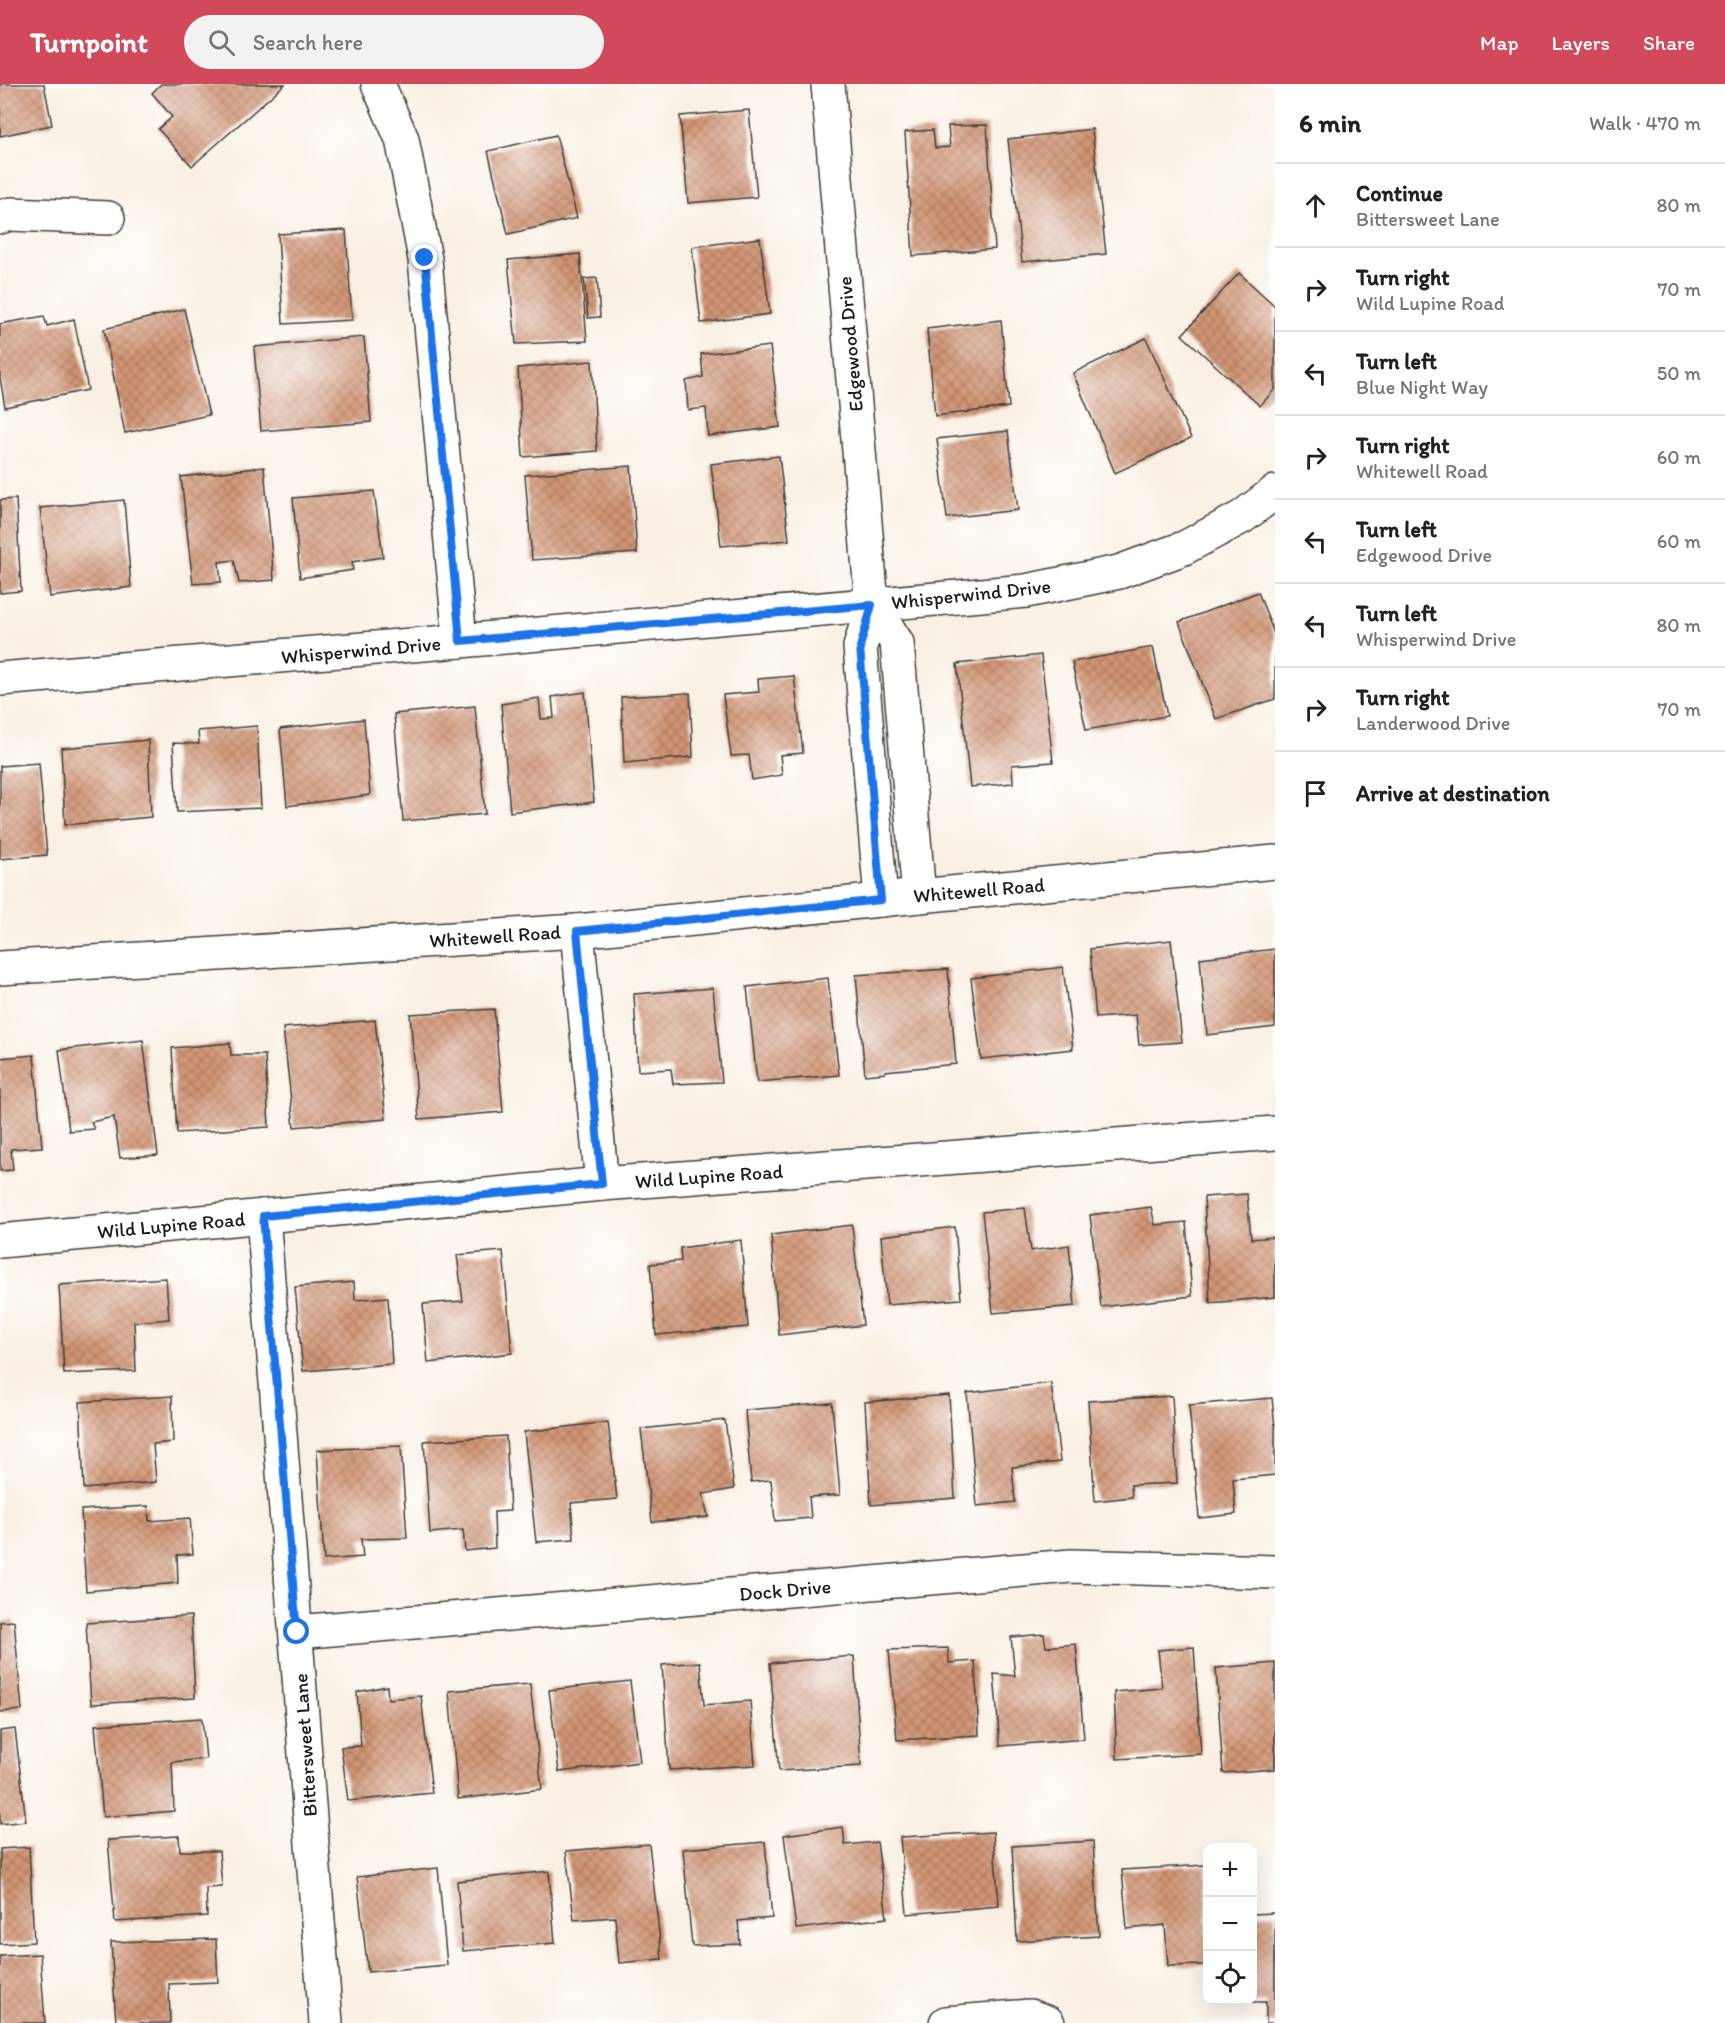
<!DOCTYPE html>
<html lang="en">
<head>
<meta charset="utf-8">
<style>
	:root { --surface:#fff; --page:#f2f2f2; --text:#202124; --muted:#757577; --line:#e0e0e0; --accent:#d1495b }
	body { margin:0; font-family:Itim,sans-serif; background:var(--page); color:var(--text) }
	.controls { position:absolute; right:18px; bottom:18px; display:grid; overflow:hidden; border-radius:12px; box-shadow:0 6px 24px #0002 }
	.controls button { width:54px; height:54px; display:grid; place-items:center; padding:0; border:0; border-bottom:2px solid var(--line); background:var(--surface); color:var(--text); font:30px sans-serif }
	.stop { position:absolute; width:18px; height:18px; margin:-14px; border:4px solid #1a73e8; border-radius:50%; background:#fff }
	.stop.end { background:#1a73e8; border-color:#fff; box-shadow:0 2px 6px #0008 }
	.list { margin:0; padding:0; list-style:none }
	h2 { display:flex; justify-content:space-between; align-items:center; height:78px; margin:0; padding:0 24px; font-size:26px }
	h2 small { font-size:20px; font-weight:400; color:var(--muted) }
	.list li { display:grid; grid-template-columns:39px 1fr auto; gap:18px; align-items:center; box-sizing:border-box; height:84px; padding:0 24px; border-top:2px solid var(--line) }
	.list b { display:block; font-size:22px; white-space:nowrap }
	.list p { margin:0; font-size:20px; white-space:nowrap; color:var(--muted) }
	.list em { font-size:20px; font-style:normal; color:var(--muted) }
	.icon { flex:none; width:33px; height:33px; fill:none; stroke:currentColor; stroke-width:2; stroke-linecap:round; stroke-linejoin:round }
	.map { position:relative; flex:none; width:1275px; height:1939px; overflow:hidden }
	header { display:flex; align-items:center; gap:36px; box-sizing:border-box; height:84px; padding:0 30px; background:var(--accent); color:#fff }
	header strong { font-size:28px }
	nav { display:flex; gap:33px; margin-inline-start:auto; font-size:21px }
	.search { width:420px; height:54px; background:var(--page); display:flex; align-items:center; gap:15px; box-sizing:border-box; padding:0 21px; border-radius:33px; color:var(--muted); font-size:22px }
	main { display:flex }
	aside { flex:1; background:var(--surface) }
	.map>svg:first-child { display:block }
	.building { fill:url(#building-cross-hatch) }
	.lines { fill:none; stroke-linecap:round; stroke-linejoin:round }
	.minor-casing { stroke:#3d3c3a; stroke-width:36 }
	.minor { stroke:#fff; stroke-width:33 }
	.route { stroke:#1a73e8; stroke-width:8 }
	.labels { text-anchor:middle; stroke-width:4.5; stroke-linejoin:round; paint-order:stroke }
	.street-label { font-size:20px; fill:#1c1c1c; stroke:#fff }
</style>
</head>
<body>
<header>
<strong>Turnpoint</strong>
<div class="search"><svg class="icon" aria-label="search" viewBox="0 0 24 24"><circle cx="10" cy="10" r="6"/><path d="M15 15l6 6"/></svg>Search here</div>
<nav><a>Map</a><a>Layers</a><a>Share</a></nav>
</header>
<main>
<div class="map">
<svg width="1275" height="1939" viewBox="0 0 1275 1939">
	<defs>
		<pattern id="building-cross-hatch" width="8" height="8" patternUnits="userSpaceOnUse" patternTransform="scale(1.5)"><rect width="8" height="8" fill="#d29575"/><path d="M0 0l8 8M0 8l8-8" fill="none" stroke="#aa795f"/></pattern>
	</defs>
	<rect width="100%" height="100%" fill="#fff"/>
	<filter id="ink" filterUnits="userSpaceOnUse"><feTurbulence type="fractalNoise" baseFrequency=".0167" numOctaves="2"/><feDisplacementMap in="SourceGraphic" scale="12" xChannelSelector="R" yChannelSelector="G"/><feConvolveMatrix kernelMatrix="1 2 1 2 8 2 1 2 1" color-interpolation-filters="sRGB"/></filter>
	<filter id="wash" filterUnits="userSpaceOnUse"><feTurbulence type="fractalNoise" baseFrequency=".008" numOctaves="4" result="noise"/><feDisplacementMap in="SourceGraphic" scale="24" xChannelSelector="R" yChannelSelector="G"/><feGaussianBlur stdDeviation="1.35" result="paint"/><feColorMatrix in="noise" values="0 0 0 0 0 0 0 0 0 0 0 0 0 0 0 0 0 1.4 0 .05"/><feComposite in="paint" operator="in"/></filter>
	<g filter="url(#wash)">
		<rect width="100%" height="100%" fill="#f9f0e3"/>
		<g id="blocks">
			<g class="building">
				<path d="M0,0h44l8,41 -52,11z"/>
				<path d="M161,0h124l-93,82 -34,-37 14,-12 -20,-24z"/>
				<path d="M749,26l8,87 -69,6 -8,-87z"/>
				<path d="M987,41l8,124 -82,7 -8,-124 28,-2 2,18 15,-1 -2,-21z"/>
				<path d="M1092,45l14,125 -84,8 -14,-123z"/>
				<path d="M556,51l21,83 -69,16 -20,-83z"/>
				<path d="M346,146l6,90 -69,4 -5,-90z"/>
				<path d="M760,154l10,76 -69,9 -9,-76z"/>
				<path d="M580,170l7,87 -71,3 -8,-84z"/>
				<path d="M1239,189l36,33v83l-15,17 -78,-71z"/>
				<path d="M597,194l3,39 -12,1 -4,-39z"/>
				<path d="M184,225l25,106 -84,18 -21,-104z"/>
				<path d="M44,232l3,10 27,-7 14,71 -83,17 -5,-29v-54z"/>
				<path d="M1001,236l8,87 -74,9 -8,-87z"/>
				<path d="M364,253l7,85 -110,9 -7,-84z"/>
				<path d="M1146,254l45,100 -76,35 -42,-100z"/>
				<path d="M770,262l10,81 -72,9 -2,-28 -18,2 -2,-29 17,-4 -2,-23z"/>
				<path d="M592,277l5,90 -74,6 -5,-89z"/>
				<path d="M1008,347l10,79 -71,8 -10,-79z"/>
				<path d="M779,372l10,84 -68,6 -10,-82z"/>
				<path d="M631,382l6,87 -105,7 -7,-85z"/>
				<path d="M264,383l10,113 -35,3 -5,-23 -15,2 2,20 -28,2 -12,-107z"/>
				<path d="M374,407l9,66 -31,5 1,8 -53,8 -7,-80z"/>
				<path d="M16,415l5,92 -21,2v-93z"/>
				<path d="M124,416l7,87 -81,10 -10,-89z"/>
				<path d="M1258,508l17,44v63l-59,20 -37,-97z"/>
				<path d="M1153,563l14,69 -81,14 -14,-68z"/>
				<path d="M1041,571l12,107 -41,3 1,18 -43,4 -13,-123z"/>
				<path d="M794,592l9,77 -23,2 2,20 -30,5 -3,-25 -18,1 -8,-61 36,-3 -1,-13z"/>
				<path d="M585,608l9,110 -84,10 -9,-108 38,-6 2,21 13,-1 -2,-21z"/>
				<path d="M690,609l3,64 -69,6 -3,-66z"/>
				<path d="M475,622l10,108 -82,7 -9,-107z"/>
				<path d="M364,635l6,76 -83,11 -7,-77z"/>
				<path d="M257,642l4,82 -84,4 -4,-69 26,1 -1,-13z"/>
				<path d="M148,656l3,77 -86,8 -4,-77z"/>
				<path d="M39,679l8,92 -47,4v-93z"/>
				<path d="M1171,856l11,102 -43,3 -3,-30 -40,3 -6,-69z"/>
				<path d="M1275,865v78l-68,8 -7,-77z"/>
				<path d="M1063,883l10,82 -92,10 -10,-81z"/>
				<path d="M948,885l8,95 -71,7v2l-20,2 -9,-100z"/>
				<path d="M828,894l11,97 -82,7 -10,-95z"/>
				<path d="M713,904l9,94 -49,2 -2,-15 -33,2 -4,-77z"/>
				<path d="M494,925l9,103 -84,7 -9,-105z"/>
				<path d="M375,936l11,99 -92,8 -11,-99z"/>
				<path d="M143,956l15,115 -38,3 -6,-41 -23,5 3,7 -25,2 -10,-81z"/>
				<path d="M230,959l1,12h34l4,72 -92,6 -5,-85z"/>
				<path d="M34,971l8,92 -31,2 2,21 -13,1v-113z"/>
				<path d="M1247,1110l4,45 24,-2v60l-65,6 -6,-106z"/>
				<path d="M1151,1123l4,18 31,-3 6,74 -91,11 -11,-92z"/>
				<path d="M1025,1124l6,43 38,-6 6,61 -82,7 -11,-101z"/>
				<path d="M852,1141l11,100 -84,10 -8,-100z"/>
				<path d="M955,1143l6,72 -74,6 -6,-69z"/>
				<path d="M741,1156l7,87 -92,8 -6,-71 31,-3 -1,-13z"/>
				<path d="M503,1167l9,102 -84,10 -5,-59 40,-3 -6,-46z"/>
				<path d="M166,1194l3,41 -35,3 2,49 -72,3 -5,-89z"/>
				<path d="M354,1198l1,18 33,-3 4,67 -89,7 -8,-84z"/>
				<path d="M1051,1299l9,79 -48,5 3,35 -38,4 -10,-113z"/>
				<path d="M949,1311l6,103 -84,7 -6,-103z"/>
				<path d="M172,1312l1,46 -20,2 3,38 -72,7 -4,-87z"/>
				<path d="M1172,1312l5,87 -46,2 1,12 -37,4 -7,-100z"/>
				<path d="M1272,1314l3,29v48l-42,4 3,35 -37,4 -10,-113z"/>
				<path d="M832,1319l8,92 -31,2 2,21 -36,3 -4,-41 -20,2 -6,-72z"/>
				<path d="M725,1336l9,69 -31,5 5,23 -56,5 -11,-93z"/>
				<path d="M608,1338l9,77 -46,4 3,36 -38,3 -12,-110z"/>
				<path d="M506,1352l4,75 -16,1 1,36 -30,3 -2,-21 -33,3 -6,-92z"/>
				<path d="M401,1362l6,92 -46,1 2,18 -39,3 -7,-110z"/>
				<path d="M148,1422l1,15 41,-3 3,36 -16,1 1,28 -92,8 -5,-81z"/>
				<path d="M191,1532l4,82 -104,6 -5,-81z"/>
				<path d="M14,1537l8,89 -22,2v-90z"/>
				<path d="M1044,1550l2,13 30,-3 8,95 -84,7 -6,-72 21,2 -4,-39z"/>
				<path d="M1194,1563l7,107 -84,5 -3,-67 48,-4 -4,-38z"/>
				<path d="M948,1564l1,15 26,-2 4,74 -82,5 -8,-90z"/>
				<path d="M854,1572l7,110 -82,5 -9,-108z"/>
				<path d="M700,1578l4,43 46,-4 5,64 -86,5 -7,-105z"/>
				<path d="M1275,1579v106l-52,4 -7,-105z"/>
				<path d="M630,1597l10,81 -81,10 -10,-82z"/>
				<path d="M530,1600l12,105 -84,10 -9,-108z"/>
				<path d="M387,1602l1,13 33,-3 11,97 -84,8 -7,-54 20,-1 -4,-54z"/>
				<path d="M202,1634l4,41 -34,3 2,49 -71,6 -8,-92z"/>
				<path d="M15,1645l11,92 -26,3v-93z"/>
				<path d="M843,1743l2,18 32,-3 10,76 -91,11 -12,-94z"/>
				<path d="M993,1748l6,74 -92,8 -7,-77z"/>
				<path d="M179,1752l1,15h39l3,36 -16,1 1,28 -92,6 -7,-82z"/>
				<path d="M1093,1757l6,95 -82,5 -5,-95z"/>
				<path d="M765,1758l7,76 -34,3 2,23 -48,2 -9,-97z"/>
				<path d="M649,1760l13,115 -43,4 -4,-46 -41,3 -8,-69z"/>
				<path d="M29,1763l5,95 -34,2v-95z"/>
				<path d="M1206,1781l2,100 -40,1 -3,-41 -38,4 -5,-59z"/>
				<path d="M438,1784l9,97 -79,7 -11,-95z"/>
				<path d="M549,1787l6,72 -92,8 -6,-70z"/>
				<path d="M1275,1829v110h-9v-21h-14v-88z"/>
				<path d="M216,1855l2,43 -49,2 1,39h-54l-5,-81z"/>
				<path d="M40,1870l5,69h-45v-67z"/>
			</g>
		</g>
	</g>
	<g filter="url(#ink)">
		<use href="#blocks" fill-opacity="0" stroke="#3d3c3a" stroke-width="1.5"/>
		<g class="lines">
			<g class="minor-casing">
				<g id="minor">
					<path d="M378,0l24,55 23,120 35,382"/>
					<path d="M828,0l44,521 -12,42 21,253"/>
					<path d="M0,133l11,-3 97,4"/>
					<path d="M872,521l25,38 22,253"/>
					<path d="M0,595l460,-38 566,-50 93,-19 65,-24 58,-31 33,-25"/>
					<path d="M577,847l25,253"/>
					<path d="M0,884l577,-37 342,-35 356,-34"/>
					<path d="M263,1132l63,807"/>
					<path d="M0,1157l602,-57 673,-51"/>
					<path d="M297,1548l774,-66 204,6"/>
					<path d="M946,1939l84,-7 18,7"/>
				</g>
			</g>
			<use href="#minor" class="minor"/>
		</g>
	</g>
	<g class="lines" filter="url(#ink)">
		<path class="route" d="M297,1548l-34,-416 339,-32 -25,-253 304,-31 -21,-253 12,-42 -412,36 -35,-383"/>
	</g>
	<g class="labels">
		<g class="street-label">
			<text transform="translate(850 260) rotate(-95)" y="7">Edgewood Drive</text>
			<text transform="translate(971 510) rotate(-6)" y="7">Whisperwind Drive</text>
			<text transform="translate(361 566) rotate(-5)" y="7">Whisperwind Drive</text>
			<text transform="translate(979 806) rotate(-5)" y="7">Whitewell Road</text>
			<text transform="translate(495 852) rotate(-4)" y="7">Whitewell Road</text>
			<text transform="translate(709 1092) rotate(-4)" y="7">Wild Lupine Road</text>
			<text transform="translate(171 1141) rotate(-5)" y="7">Wild Lupine Road</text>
			<text transform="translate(785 1506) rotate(-5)" y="7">Dock Drive</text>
			<text transform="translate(305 1661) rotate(-94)" y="7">Bittersweet Lane</text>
		</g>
	</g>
</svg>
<div class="controls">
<button>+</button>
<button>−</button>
<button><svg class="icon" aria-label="locate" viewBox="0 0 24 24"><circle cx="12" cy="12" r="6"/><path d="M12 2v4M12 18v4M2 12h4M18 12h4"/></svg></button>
</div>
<div class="stop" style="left:297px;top:1548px"></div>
<div class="stop end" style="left:425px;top:174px"></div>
</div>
<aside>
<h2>6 min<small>Walk · 470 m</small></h2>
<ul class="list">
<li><svg class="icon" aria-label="ahead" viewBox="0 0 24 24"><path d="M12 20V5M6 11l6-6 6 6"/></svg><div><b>Continue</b><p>Bittersweet Lane</p></div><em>80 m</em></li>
<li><svg class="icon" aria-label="right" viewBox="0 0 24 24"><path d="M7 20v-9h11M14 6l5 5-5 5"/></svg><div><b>Turn right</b><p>Wild Lupine Road</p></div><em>70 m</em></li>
<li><svg class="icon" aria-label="left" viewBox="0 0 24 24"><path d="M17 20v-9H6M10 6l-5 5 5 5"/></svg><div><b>Turn left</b><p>Blue Night Way</p></div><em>50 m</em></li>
<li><svg class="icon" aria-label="right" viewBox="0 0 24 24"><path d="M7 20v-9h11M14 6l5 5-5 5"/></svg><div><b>Turn right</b><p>Whitewell Road</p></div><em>60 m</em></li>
<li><svg class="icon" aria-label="left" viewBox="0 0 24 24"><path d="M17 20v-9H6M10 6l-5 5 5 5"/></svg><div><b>Turn left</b><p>Edgewood Drive</p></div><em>60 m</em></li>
<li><svg class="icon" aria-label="left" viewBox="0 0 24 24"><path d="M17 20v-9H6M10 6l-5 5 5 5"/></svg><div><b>Turn left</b><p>Whisperwind Drive</p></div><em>80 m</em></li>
<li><svg class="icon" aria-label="right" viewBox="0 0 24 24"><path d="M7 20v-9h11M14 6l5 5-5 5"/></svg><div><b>Turn right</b><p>Landerwood Drive</p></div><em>70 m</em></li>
<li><svg class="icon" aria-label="arrive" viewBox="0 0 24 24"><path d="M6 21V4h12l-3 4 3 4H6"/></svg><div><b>Arrive at destination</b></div></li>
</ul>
</aside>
</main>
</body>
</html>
